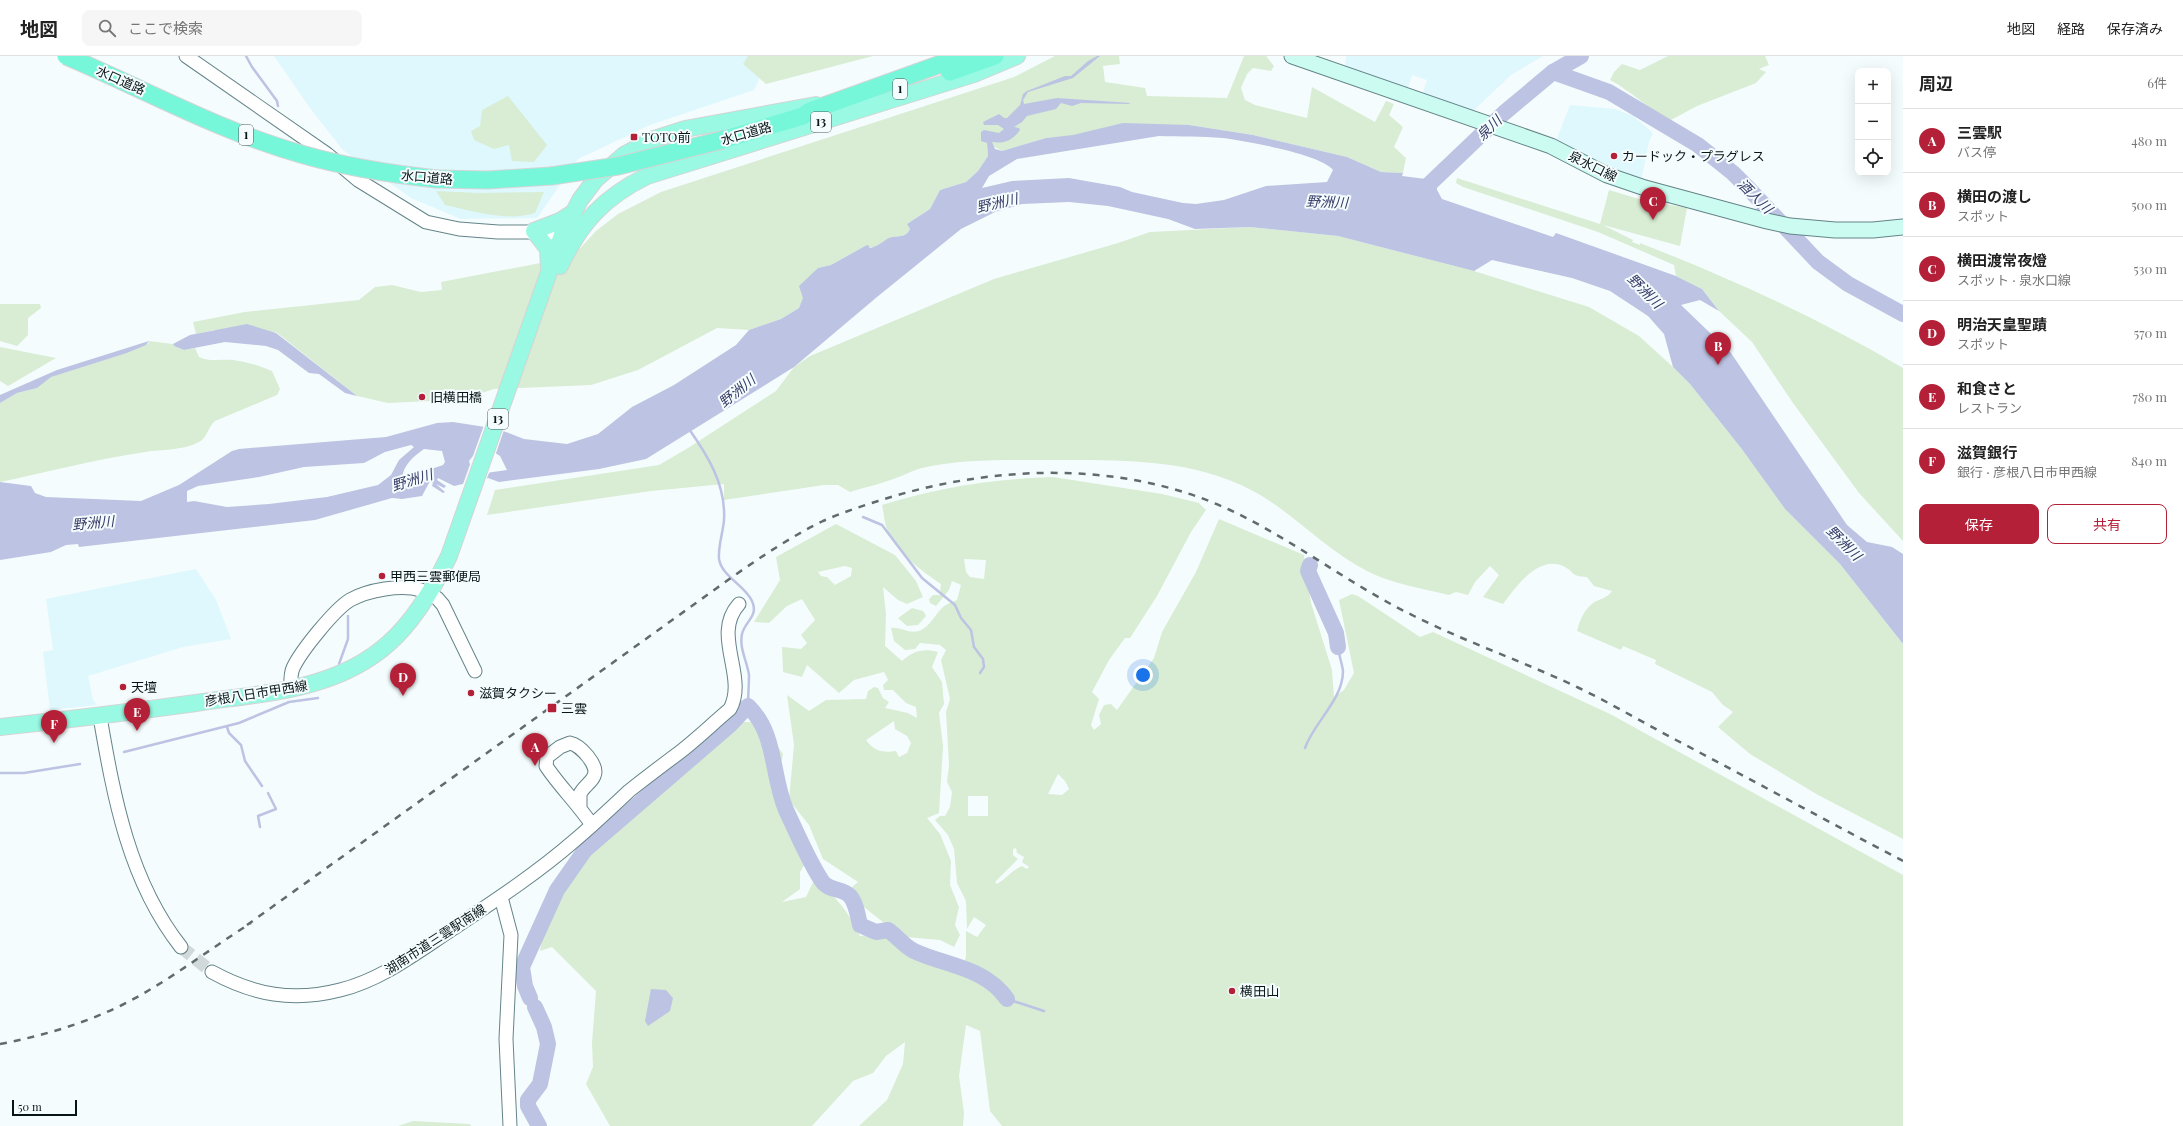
<!DOCTYPE html>
<html lang="ja">
<head>
<meta charset="utf-8">
<style>
	:root { --surface:#fff; --page:#f6f6f6; --text:#222; --muted:#767676; --line:#e0e0e0; --accent:#b32038 }
	body { margin:0; font-family:"Playfair Display","Noto Sans JP",serif; background:var(--page); color:var(--text) }
	.controls { position:absolute; right:12px; top:12px; display:grid; overflow:hidden; border-radius:8px; box-shadow:0 4px 16px #0002 }
	.controls button { width:36px; height:36px; display:grid; place-items:center; padding:0; border:0; border-bottom:1px solid var(--line); background:var(--surface); color:var(--text); font:20px sans-serif }
	.scale { position:absolute; left:12px; bottom:10px; width:65px; box-sizing:border-box; padding-left:4px; border:2px solid #081517; border-top:0; font-size:11px; line-height:14px; white-space:nowrap; color:#081517; -webkit-text-stroke:3px #f5fcfd; paint-order:stroke }
	.you { position:absolute; left:1143px; top:619px; width:14px; height:14px; margin:-10px; border:3px solid #fff; border-radius:50%; background:#1a73e8; box-shadow:0 0 0 6px #1a73e833 }
	.badge { display:grid; place-items:center; width:26px; height:26px; border-radius:50%; background:var(--accent); color:#fff; font-size:13px; font-weight:700 }
	.pin { position:absolute; translate:-50% -33px; filter:drop-shadow(0 1px 2px #0008) }
	.pin::after { content:''; position:absolute; top:21px; width:14px; height:12px; background:inherit; clip-path:polygon(0 0,100% 0,50% 100%) }
	.list { margin:0; padding:0; list-style:none }
	h2 { display:flex; justify-content:space-between; align-items:center; height:52px; margin:0; padding:0 16px; font-size:17px }
	h2 small { font-size:13px; font-weight:400; color:var(--muted) }
	.list li { display:grid; grid-template-columns:26px 1fr auto; gap:12px; align-items:center; box-sizing:border-box; height:64px; padding:0 16px; border-top:1px solid var(--line) }
	.list b { display:block; font-size:15px; white-space:nowrap }
	.list p { margin:0; font-size:13px; white-space:nowrap; color:var(--muted) }
	.list em { font-size:13px; font-style:normal; color:var(--muted) }
	.actions { display:flex; gap:8px; padding:12px 16px }
	.actions a { flex:1; padding:9px 0; border:1px solid var(--accent); border-radius:8px; text-align:center; font-size:14px; color:var(--accent) }
	.actions .main { background:var(--accent); color:#fff }
	.icon { flex:none; width:22px; height:22px; fill:none; stroke:currentColor; stroke-width:2; stroke-linecap:round; stroke-linejoin:round }
	.map { position:relative; flex:none; width:1903px; height:1070px; overflow:hidden }
	header { display:flex; align-items:center; gap:24px; box-sizing:border-box; height:56px; padding:0 20px; background:var(--surface); border-bottom:1px solid var(--line) }
	header strong { font-size:19px }
	nav { display:flex; gap:22px; margin-inline-start:auto; font-size:14px }
	.search { width:280px; height:36px; background:var(--page); display:flex; align-items:center; gap:10px; box-sizing:border-box; padding:0 14px; border-radius:8px; color:var(--muted); font-size:15px }
	main { display:flex }
	aside { flex:1; background:var(--surface) }
	.map>svg:first-child { display:block }
	.built { fill:#def8fd }
	.green { fill:#d8edd4; fill-rule:evenodd }
	.water { fill:#bdc3e2; fill-rule:evenodd }
	.pier { fill:#f5fcfd }
	.lines { fill:none; stroke-linecap:round; stroke-linejoin:round }
	.stream { stroke:#bdc3e2; stroke-width:2.5 }
	.river { stroke:#bdc3e2; stroke-width:16 }
	.tertiary-tunnel { stroke:#d1d9da; stroke-width:13; stroke-dasharray:13 6; stroke-linecap:butt }
	.tertiary-casing { stroke:#648489; stroke-width:15 }
	.secondary-casing { stroke:#648489; stroke-width:17 }
	.primary-casing { stroke:#d3d5d5; stroke-width:18 }
	.trunk-casing { stroke:#d3d5d5; stroke-width:19 }
	.tertiary { stroke:#fff; stroke-width:13 }
	.secondary { stroke:#ccfcf1; stroke-width:15 }
	.primary { stroke:#99f9e3; stroke-width:16 }
	.trunk { stroke:#77f7da; stroke-width:17 }
	.rail { stroke:#606b6d; stroke-width:2.5; stroke-dasharray:7 7; stroke-linecap:butt }
	.trunk-bridge-casing { stroke:#d3d5d5; stroke-width:19; stroke-linecap:butt }
	.trunk-bridge { stroke:#77f7da; stroke-width:17 }
	.poi-dot { fill:#b32038; stroke:#f5fcfd; stroke-width:1.5 }
	.labels { text-anchor:middle; stroke-width:4; stroke-linejoin:round; paint-order:stroke }
	.shield { fill:#f5fcfd; stroke:#4f5a5c; stroke-width:1 }
	.shield-label { font-size:12px; font-weight:bold; fill:#081517 }
	.street-label { font-size:13px; fill:#081517; stroke:#f5fcfd }
	.poi-label { font-size:13px; fill:#081517; stroke:#f5fcfd; text-anchor:start }
	.water-label { font-size:14px; font-style:italic; fill:#363b67; stroke:#f5fcfd }
</style>
</head>
<body>
<header>
<strong>地図</strong>
<div class="search"><svg class="icon" aria-label="search" viewBox="0 0 24 24"><circle cx="10" cy="10" r="6"/><path d="M15 15l6 6"/></svg>ここで検索</div>
<nav><a>地図</a><a>経路</a><a>保存済み</a></nav>
</header>
<main>
<div class="map">
<svg width="1903" height="1070" viewBox="0 0 1903 1070">
	<rect width="100%" height="100%" fill="#f5fcfd"/>
	<g class="built">
		<path d="M274,0h496l-16,34 -104,35 -72,34 -41,59 -76,1 -50,-21 -68,-48 -33,-42z"/>
		<path d="M1346,0h197l-32,19 -40,38 -49,-18 5,-15 -15,-5 -5,16 -62,-24z"/>
		<path d="M1570,49l45,4 18,7 20,17 -4,9 -8,39 -26,-8 -59,-32z"/>
		<path d="M196,513l20,31 15,39 -48,8 -95,29 5,24 4,5 -47,5 -7,-58 10,-2 -7,-51z"/>
	</g>
	<g class="green">
		<path d="M748,0h125l-107,28 -23,-20z"/>
		<path d="M1055,0h64l1,8 -17,2 2,16 40,6 2,8 80,2 17,-42h22l8,10 -3,5 -18,-3 -6,6 -6,14 4,12 10,5 52,13 5,-31 63,35 11,-21 8,3 -5,11 14,12 -9,20 12,11 -3,15 -22,-1 -34,-15 -94,-22 -64,-10 -143,13 -44,13 -15,-8 1,13 -10,15 -12,11 -26,8 -10,19 -23,15 3,5c-5,11 -15,5 -22,10 -9,4 -12,11 -23,7l-34,19 -13,3 -19,40 -18,11 -32,11 -32,-2 -79,42 -47,15 -97,4 -25,8 -38,4 -43,2 -31,-7 -81,-64 -62,-2 -18,4 -3,-12 52,-10 114,-12 16,-13 17,-2 29,7 21,-2 -1,-8 131,-25 24,-26 22,-17 43,-22 353,-115z"/>
		<path d="M1668,0h97l4,9 -10,4 7,3 -10,11 -59,23 -26,14c-22,-9 -39,-29 -61,-40l4,-8 8,-8 18,6z"/>
		<path d="M508,40l39,49 -13,17 -22,-1 -3,-16 -15,4 -20,-9 -3,-9 9,-5 2,-16z"/>
		<path d="M1457,122l143,46 9,-34 30,9 48,9 -7,38 -77,-21 30,15 -1,2 8,3v-2c90,35 180,76 263,125v173l-44,-48 -66,-90 -41,-61 -33,-31 -17,-22 -26,-13 -2,-11 -76,-33 -135,-45 -7,-4z"/>
		<path d="M436,135l43,2 65,-1 -9,21c-28,9 -62,-2 -90,-8z"/>
		<path d="M1250,171l88,9 136,35 115,36 50,29 34,31 17,17 51,64 44,61 55,55 63,80v195l-85,-44 -68,-41 -32,-27 15,-15 -10,-7 -11,-13 -57,-28 1,-4 -33,-14 -2,4 -44,-19c3,-11 6,-20 16,-28 6,-4 15,-5 19,-12l-18,-5 -7,-9c-18,-1 -11,-5 -24,-11 -25,-11 -48,22 -60,38l-20,-7 16,-22 -9,-9 -15,16 -7,13 -12,-3 -7,3c-28,-7 -57,-11 -82,-24 -39,-20 -68,-52 -105,-75 -65,-40 -148,-36 -221,-36 -39,0 -80,-1 -119,8 -9,2 -17,7 -26,10 -15,6 -31,9 -46,14l-12,-7h-14l-100,15v-16l-73,7 -164,24 8,-25 164,-25 29,-17 88,-57 18,-24 16,-11 184,-77 124,-36 32,-11z"/>
		<path d="M0,248h40l1,4 -13,10v17l-11,11 -17,-5z"/>
		<path d="M149,285l24,3 1,2 10,4 11,-2 4,9c10,5 22,2 34,3 13,2 26,5 39,11l8,18 -3,6 -62,26c-7,6 -8,17 -16,21 -17,9 -37,7 -54,10 -49,7 -97,20 -145,30v-79l17,-10 20,-5 13,-11 77,-24 22,-10z"/>
		<path d="M0,291l56,11 -48,28 -8,-5z"/>
		<path d="M1053,421l109,17 37,9 7,7 -15,22 -34,64 -27,42h-5l-16,22 -17,32 7,7 -8,26 3,5 7,-6 -2,-9 5,-10 7,-1 6,6 37,-52 8,-26 34,-60 23,-53 85,36 7,48 21,67 2,27 10,-7 10,-17 -15,-73 13,-6 6,2 62,41 13,-5 177,82 293,161v251h-901l-12,-15 -10,-80 -14,-6 -7,51 5,37 -1,13h-104l28,-26 16,-36 2,-22 -19,14 -13,17 -20,8 -41,45h-202l-24,-42 7,-17 -1,-24 4,-52 -44,-44 -12,4c7,-38 9,-53 32,-85l140,-125 25,-19h26l7,5 6,17 7,10 -3,17 3,25 29,56 -12,20v17l-18,13 24,-5 8,-17c23,17 33,30 46,56l17,-2 79,37 7,-4 3,-11v-25l11,6 9,-12 -12,-8 -7,12 -1,-28 -9,-18 -3,-34 -6,-14 -13,-15 5,-4h5l5,-9 2,-15 -5,-10 2,-17 -3,-53 4,-13 -9,-39 5,-10 -6,-5 -20,-2 -5,6 -10,1 -11,-9 -3,-13c9,-2 17,6 28,3 10,-3 17,-18 24,-24 3,-3 10,-5 14,-7l4,-15 -9,-4 -3,9 -13,16 -6,-3 -1,-4 4,-4h9l-2,-4 1,-7c-18,-12 -47,-33 -54,-55 -3,-7 -3,-16 -5,-24 57,-18 112,-26 171,-28zM964,503l22,1 -2,19 -14,-2 -4,-5zM1058,718l7,7 4,8 -7,6 -14,-1zM968,740h20v20h-20zM1016,792l1,5 7,4 -2,5 7,5 -2,2 -5,-3c-10,4 -15,12 -25,18l-2,-2 23,-23 -5,-4v-6z"/>
		<path d="M836,468l59,31 21,26 7,16 -16,7 -9,-4 -15,-13 3,27 -1,32 17,15c11,-10 21,-13 36,-9l-6,15 10,15 2,22 -5,9 4,33 -4,67 -12,5 13,16 11,27 -1,24 9,22 -4,18 5,10 -6,12 -14,-7 -34,-3 -8,-3 -43,-34 -3,-13 6,-5 -35,-23 -14,-34 -20,-25 5,-55 -7,-50 22,16 17,-11 40,-1 2,-8 6,-4 4,1 5,10 6,4 -4,6 23,5 9,5 -1,-11 -10,-4 -13,-13h-9l-1,-5 5,-5 -4,-8 -30,8 -15,13 -32,-28 -5,12 -19,-5 -1,-25 19,2 6,-6 -6,-8 14,-15 -13,-21 -15,7 -18,17 -15,-1 26,-42 -4,-23zM845,510l7,2 -1,8 -16,9 -8,-8 -6,-1 -3,-4zM894,665l1,8 12,7 4,7 -4,10 -8,4 -3,-6c-14,2 -22,0 -30,-11z"/>
		<path d="M912,552l11,3 3,5 -8,9 -11,1 -9,-8z"/>
		<path d="M413,1065l57,3 1,2h-73z"/>
	</g>
	<g class="water">
		<path d="M1097,0h3l-27,22 -45,14 -5,8 1,4 33,-6 74,5 -3,1 -47,-1 -9,3 -11,-3 -5,6 -29,7 -5,6 -8,5 5,1 1,2c-7,10 -16,14 -28,12l3,7 7,2 44,-13 27,-3 50,-12 66,2 64,10 94,22 34,15 22,1 -1,3 24,3 4,-5 7,5v11l5,9 111,38 3,-4 120,43 26,13 17,22 -19,-11 -19,5 50,48 116,172 20,17 25,5 11,7v90l-63,-80 -55,-55 -44,-61 -51,-64 -17,-17 -9,-33 -16,-18 -38,-25 -38,-13 -80,-18 -18,11 -136,-35 -88,-9 -55,2 -27,-10 -60,-13 -39,-4 -47,2 -27,8 -34,17 -84,68 -83,70 -148,92 -47,10 -100,13 -11,-4 -34,8 -16,-8 -1,2 9,6 -2,2 -8,-4 9,8 -2,1 -11,-7 1,-3 -3,-2 -8,15 -20,3 -10,-1 -77,22 -236,27 -1,-3 -12,1 -15,7 -51,8v-78l31,4 4,7 11,4 95,4 38,-16 53,-34 7,-2 147,-12 51,-14 16,-1 45,7 26,10 43,5 31,-10 34,-27 42,-22 62,-40 13,-15 32,-11 18,-11 4,-10 -4,-12 19,-18 13,-3 34,-19 3,-1 2,3c8,-2 11,-5 17,-9 8,-5 18,1 23,-10l-3,-5 23,-15 10,-19 26,-8 12,-11 10,-15 -1,-13 -6,-2v-9l3,-2 15,3 5,-4 -6,-4h-14l-1,-3 16,-8 5,4h3l13,-13 3,-11 4,-3 38,-15h6l17,-15zM1159,80c21,1 43,0 64,2 22,3 98,16 110,32l-6,12 -61,4 -42,14 -28,4 -13,-1 -51,-11 -12,-5 -51,-9 -57,3 -30,7 7,-12 28,-17zM411,389l3,2 -15,13 -8,15 -13,10 -51,12 -58,7 -42,3 -33,-6 -7,1v-11l11,-5 61,-9 45,-10 60,-4 21,-11zM424,393l18,2 3,11 -2,3 -41,14c1,-14 11,-22 22,-30zM492,395l8,5 7,14 -28,4 -8,-6 -2,-7 4,-5z"/>
		<path d="M247,268l29,9 81,63 -12,-3 -26,-19 -10,-1 -31,-23 -12,-4 -41,-4 -41,8 -10,-4 -1,-2 17,-9z"/>
		<path d="M149,285l-3,4 -19,8 -76,24 -14,11 -20,5 -17,10v-8l57,-25z"/>
		<path d="M651,933l15,1 7,8 -3,13 -22,15 -3,-5z"/>
	</g>
	<path class="pier" d="M484,369l20,5 -9,26 -4,-3 -15,3 -5,6 1,4 8,5h10l-4,9 -24,7z"/>
	<g class="lines">
		<g class="stream">
			<path d="M246,0l6,11 25,34 1,5"/>
			<path d="M689,373c19,27 37,56 35,91 -1,13 -6,25 -5,39 3,18 26,26 33,42 7,15 -7,20 -10,33 -3,14 5,27 7,41 0,10 -1,21 -1,31"/>
			<path d="M863,461l19,8 40,53 33,27 6,13 10,12 3,17 9,12 1,8 -4,6"/>
			<path d="M339,608l9,-25v-23"/>
			<path d="M227,671l2,6 12,12 4,16 17,25"/>
			<path d="M1305,692c9,-26 38,-48 38,-77 -1,-8 -4,-15 -5,-24"/>
			<path d="M124,696l115,-29 50,-21 29,-4"/>
			<path d="M0,717h24l56,-9"/>
			<path d="M260,771l-2,-11 18,-7 -8,-16"/>
			<path d="M1007,943l37,12"/>
		</g>
		<g class="river">
			<path d="M1553,16l56,20 89,53 35,28 15,15 70,74 30,22 55,30"/>
			<path d="M1420,137l84,-80 49,-41 28,-16"/>
			<path d="M1310,509l-2,6 28,62 2,14"/>
			<path d="M530,942l-5,-12 -3,-19 35,-77 28,-40 145,-125 18,-19c29,28 23,69 38,104 10,21 23,52 36,71 6,10 21,7 28,15 6,7 8,20 10,29l16,7 12,-2c9,6 16,16 26,21 32,15 71,16 93,48"/>
			<path d="M535,951l9,20 4,17 -8,40 -12,16v6l11,20"/>
		</g>
		<path class="tertiary-tunnel" d="M181,891l31,25"/>
		<g class="tertiary-casing">
			<g id="tertiary">
				<path d="M186,0l141,98 31,26 68,42 33,7 39,3h49l15,3"/>
				<path d="M437,542l6,7 32,66"/>
				<path d="M291,633c0,-8 -1,-14 2,-21 8,-17 41,-58 57,-68 18,-10 51,-16 71,-10"/>
				<path d="M100,661c14,81 29,164 81,230"/>
				<path d="M580,751v-13c3,-7 11,-11 14,-18 5,-11 -14,-31 -24,-33l-10,4 -13,10 -1,9c14,21 32,38 46,59"/>
				<path d="M501,841l10,38 -5,104 4,87"/>
				<path d="M212,916c42,23 81,30 128,18 41,-10 76,-37 111,-60 42,-28 85,-56 123,-89 19,-16 37,-33 55,-50 15,-12 31,-24 47,-36 19,-14 36,-31 54,-46 18,-33 -19,-74 9,-105"/>
			</g>
		</g>
		<g class="secondary-casing">
			<path id="secondary" d="M1292,0l259,90 56,29 38,13 122,33 23,5 45,4h38l30,-3"/>
		</g>
		<g class="primary-casing">
			<g id="primary">
				<path d="M560,210c20,-43 44,-69 87,-90l327,-102 43,-18"/>
				<path d="M549,211l-1,-18 -14,-18 26,-10 13,-8"/>
				<path d="M0,671c65,-7 130,-15 196,-24 66,-10 140,-12 193,-60 26,-23 45,-56 60,-87l113,-321 18,-35 15,-20 29,-25 30,-16 31,-10 131,-24"/>
			</g>
		</g>
		<g class="trunk-casing">
			<g id="trunk">
				<path d="M950,16l45,-16"/>
				<path d="M722,84l81,-24 7,-5 153,-55"/>
				<path d="M437,123l51,1 63,-4"/>
			</g>
		</g>
		<use href="#tertiary" class="tertiary"/>
		<use href="#secondary" class="secondary"/>
		<use href="#primary" class="primary"/>
		<use href="#trunk" class="trunk"/>
		<g class="rail">
			<path d="M247,869l488,-350c29,-20 57,-39 88,-54 18,-8 36,-14 55,-20 112,-36 243,-42 352,9 64,30 120,75 184,106 54,27 111,46 165,72 33,16 65,35 97,52 76,40 151,81 227,121"/>
			<path d="M0,988c42,-8 83,-20 122,-39 46,-23 86,-55 129,-82"/>
		</g>
		<g class="trunk-bridge-casing">
			<g id="trunk-bridge">
				<path d="M66,0c78,33 153,75 235,98 44,13 90,20 136,25"/>
				<path d="M551,120l67,-10 104,-26"/>
			</g>
		</g>
		<use href="#trunk-bridge" class="trunk-bridge"/>
	</g>
	<g class="poi-dot">
		<rect x="630" y="77" width="8" height="8" rx="2"/>
		<circle cx="1614" cy="100" r="4"/>
		<circle cx="422" cy="341" r="4"/>
		<circle cx="382" cy="520" r="4"/>
		<circle cx="123" cy="631" r="4"/>
		<circle cx="471" cy="637" r="4"/>
		<rect x="547" y="647" width="10" height="10" rx="2"/>
		<circle cx="1232" cy="935" r="4"/>
	</g>
	<g class="labels">
		<g class="shield">
			<rect x="893" y="23" width="14" height="20" rx="3"/>
			<rect x="811" y="56" width="20" height="20" rx="3"/>
			<rect x="239" y="69" width="14" height="20" rx="3"/>
			<rect x="488" y="353" width="20" height="20" rx="3"/>
		</g>
		<g class="shield-label">
			<text x="900" y="37">1</text>
			<text x="821" y="70">13</text>
			<text x="246" y="83">1</text>
			<text x="498" y="367">13</text>
		</g>
		<g class="street-label">
			<text transform="translate(121 24) rotate(24)" y="5">水口道路</text>
			<text transform="translate(746 77) rotate(-16)" y="5">水口道路</text>
			<text transform="translate(1593 110) rotate(26)" y="5">泉水口線</text>
			<text transform="translate(427 121) rotate(5)" y="5">水口道路</text>
			<text transform="translate(256 637) rotate(-9)" y="5">彦根八日市甲西線</text>
			<text transform="translate(435 883) rotate(-33)" y="5">湖南市道三雲駅南線</text>
		</g>
		<g class="poi-label">
			<text x="642" y="86">TOTO前</text>
			<text x="1622" y="105">カードック・プラグレス</text>
			<text x="430" y="346">旧横田橋</text>
			<text x="390" y="525">甲西三雲郵便局</text>
			<text x="131" y="636">天壇</text>
			<text x="479" y="642">滋賀タクシー</text>
			<text x="561" y="657">三雲</text>
			<text x="1240" y="940">横田山</text>
		</g>
		<g class="water-label">
			<text transform="translate(1489 72) rotate(-44)" y="5">泉川</text>
			<text transform="translate(1755 140) rotate(45)" y="5">酒人川</text>
			<text transform="translate(1327 146) rotate(2)" y="5">野洲川</text>
			<text transform="translate(997 147) rotate(-13)" y="5">野洲川</text>
			<text transform="translate(1645 235) rotate(45)" y="5">野洲川</text>
			<text transform="translate(737 335) rotate(-39)" y="5">野洲川</text>
			<text transform="translate(412 424) rotate(-17)" y="5">野洲川</text>
			<text transform="translate(93 467) rotate(-5)" y="5">野洲川</text>
			<text transform="translate(1844 487) rotate(45)" y="5">野洲川</text>
		</g>
	</g>
</svg>
<div class="controls">
<button>+</button>
<button>−</button>
<button><svg class="icon" aria-label="locate" viewBox="0 0 24 24"><circle cx="12" cy="12" r="6"/><path d="M12 2v4M12 18v4M2 12h4M18 12h4"/></svg></button>
</div>
<div class="scale">50 m</div>
<div class="you"></div>
<div class="pin badge" style="left:535px;top:710px">A</div>
<div class="pin badge" style="left:1718px;top:309px">B</div>
<div class="pin badge" style="left:1653px;top:164px">C</div>
<div class="pin badge" style="left:403px;top:640px">D</div>
<div class="pin badge" style="left:137px;top:675px">E</div>
<div class="pin badge" style="left:54px;top:687px">F</div>
</div>
<aside>
<h2>周辺<small>6件</small></h2>
<ul class="list">
<li><span class="badge">A</span><div><b>三雲駅</b><p>バス停</p></div><em>480 m</em></li>
<li><span class="badge">B</span><div><b>横田の渡し</b><p>スポット</p></div><em>500 m</em></li>
<li><span class="badge">C</span><div><b>横田渡常夜燈</b><p>スポット · 泉水口線</p></div><em>530 m</em></li>
<li><span class="badge">D</span><div><b>明治天皇聖蹟</b><p>スポット</p></div><em>570 m</em></li>
<li><span class="badge">E</span><div><b>和食さと</b><p>レストラン</p></div><em>780 m</em></li>
<li><span class="badge">F</span><div><b>滋賀銀行</b><p>銀行 · 彦根八日市甲西線</p></div><em>840 m</em></li>
</ul>
<div class="actions"><a class="main">保存</a><a>共有</a></div>
</aside>
</main>
</body>
</html>
